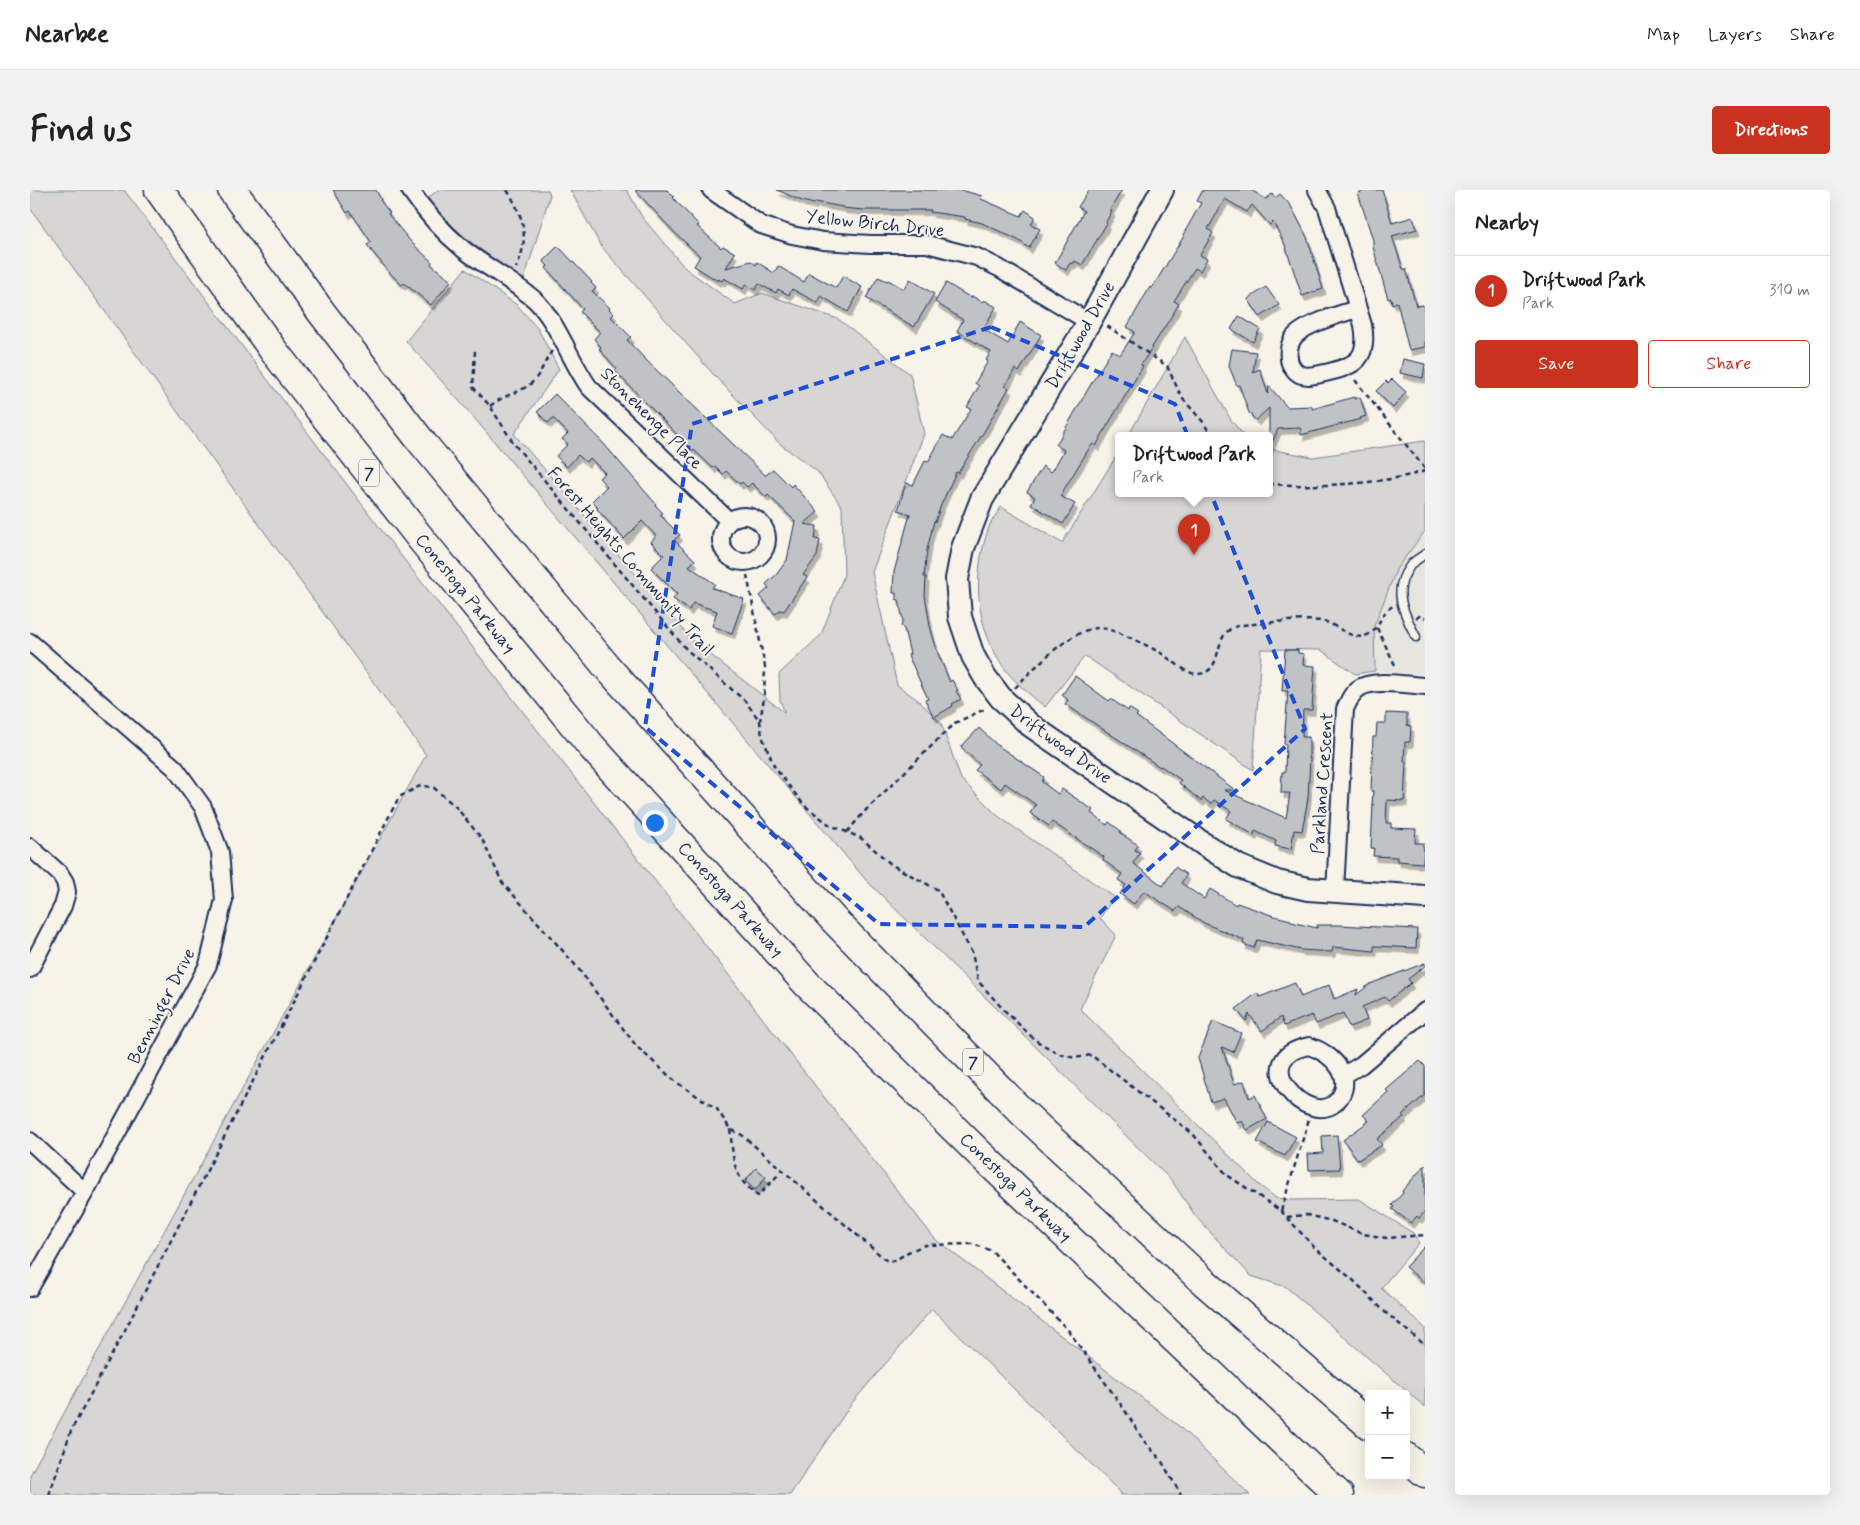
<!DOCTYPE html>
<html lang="en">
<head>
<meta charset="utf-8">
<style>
	:root { --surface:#fff; --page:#f2f2f2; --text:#222; --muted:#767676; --line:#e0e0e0; --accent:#c8321e }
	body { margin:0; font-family:Mynerve,sans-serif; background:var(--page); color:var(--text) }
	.controls { position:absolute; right:15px; bottom:15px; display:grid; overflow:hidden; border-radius:5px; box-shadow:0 5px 20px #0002 }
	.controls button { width:45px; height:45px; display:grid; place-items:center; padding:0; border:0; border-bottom:1px solid var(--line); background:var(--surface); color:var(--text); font:25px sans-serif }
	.you { position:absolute; left:624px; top:632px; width:18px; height:18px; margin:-12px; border:4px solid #fff; border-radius:50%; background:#1a73e8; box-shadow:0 0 0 8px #1a73e833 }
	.badge { display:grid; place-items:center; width:32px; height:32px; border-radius:50%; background:var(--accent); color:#fff; font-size:16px; font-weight:700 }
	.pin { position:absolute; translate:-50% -41px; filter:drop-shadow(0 1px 2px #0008) }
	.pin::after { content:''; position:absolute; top:26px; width:18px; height:15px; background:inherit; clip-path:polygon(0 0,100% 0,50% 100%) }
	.popup { position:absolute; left:1085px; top:242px; width:158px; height:65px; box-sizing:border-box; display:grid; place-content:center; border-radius:5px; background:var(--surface); filter:drop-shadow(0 1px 4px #0005); font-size:16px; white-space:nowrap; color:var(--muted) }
	.popup b { font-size:19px; color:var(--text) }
	.popup::after { content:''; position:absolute; left:50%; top:100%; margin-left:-10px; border:10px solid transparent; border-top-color:var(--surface) }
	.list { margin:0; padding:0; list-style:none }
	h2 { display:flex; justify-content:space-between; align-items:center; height:65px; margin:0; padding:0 20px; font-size:21px }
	h2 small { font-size:16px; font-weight:400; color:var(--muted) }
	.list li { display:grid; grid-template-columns:32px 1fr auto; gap:15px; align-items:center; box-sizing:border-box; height:70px; padding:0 20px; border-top:1px solid var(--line) }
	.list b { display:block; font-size:19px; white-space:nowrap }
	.list p { margin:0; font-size:16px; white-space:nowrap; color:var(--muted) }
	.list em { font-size:16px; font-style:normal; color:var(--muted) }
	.actions { display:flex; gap:10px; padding:15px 20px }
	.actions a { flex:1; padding:11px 0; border:1px solid var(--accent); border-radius:5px; text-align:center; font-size:18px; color:var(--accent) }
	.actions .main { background:var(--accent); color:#fff }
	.map { position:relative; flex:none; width:1395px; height:1305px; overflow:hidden; border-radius:5px }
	header { display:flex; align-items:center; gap:30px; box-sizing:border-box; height:70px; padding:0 25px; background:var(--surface); border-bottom:1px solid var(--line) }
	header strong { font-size:24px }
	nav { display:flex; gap:28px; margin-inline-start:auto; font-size:18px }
	.intro { display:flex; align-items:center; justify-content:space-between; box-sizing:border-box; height:120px; padding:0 30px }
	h1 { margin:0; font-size:35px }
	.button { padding:12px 22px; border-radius:5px; background:var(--accent); color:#fff; font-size:18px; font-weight:700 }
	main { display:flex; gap:30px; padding:0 30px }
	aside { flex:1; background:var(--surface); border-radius:5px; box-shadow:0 5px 20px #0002 }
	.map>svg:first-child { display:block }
	.built { fill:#e6e5de }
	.green { fill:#d7d6d4; stroke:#798299 }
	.building { fill:#c0c3c5; stroke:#1b2f5e; filter:url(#shadow) }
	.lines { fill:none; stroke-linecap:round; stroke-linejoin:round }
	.lane-casing { stroke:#1b2f5e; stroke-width:11 }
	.street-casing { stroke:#1b2f5e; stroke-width:20 }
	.secondary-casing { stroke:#1b2f5e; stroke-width:26 }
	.highway-casing { stroke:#1b2f5e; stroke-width:31 }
	.path { stroke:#1b2f5e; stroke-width:2.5; stroke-dasharray:5 4; stroke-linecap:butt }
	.lane { stroke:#f7f3e8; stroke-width:8 }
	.street { stroke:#f7f3e8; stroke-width:16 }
	.secondary { stroke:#f7f3e8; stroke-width:22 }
	.highway { stroke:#f7f3e8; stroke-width:28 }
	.marked { fill:none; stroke:#1d4ed8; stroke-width:4; stroke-dasharray:10 6; stroke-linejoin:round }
	.labels { text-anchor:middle; stroke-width:4; stroke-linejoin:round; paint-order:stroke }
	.shield { fill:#f7f3e8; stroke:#5d6a87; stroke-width:1 }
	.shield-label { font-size:16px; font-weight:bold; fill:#1b2f5e }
	.street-label { font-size:18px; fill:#1b2f5e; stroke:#f7f3e8 }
</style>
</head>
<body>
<header>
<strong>Nearbee</strong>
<nav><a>Map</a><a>Layers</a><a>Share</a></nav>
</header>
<div class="intro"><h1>Find us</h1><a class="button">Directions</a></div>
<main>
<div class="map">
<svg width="1395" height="1305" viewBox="0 0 1395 1305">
	<defs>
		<filter id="shadow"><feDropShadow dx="3" dy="5.5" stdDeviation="0" flood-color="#0004"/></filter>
	</defs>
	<rect width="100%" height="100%" fill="#f7f3e8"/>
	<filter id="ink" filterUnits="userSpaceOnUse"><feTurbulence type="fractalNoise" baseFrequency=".02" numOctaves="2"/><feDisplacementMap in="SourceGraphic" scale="10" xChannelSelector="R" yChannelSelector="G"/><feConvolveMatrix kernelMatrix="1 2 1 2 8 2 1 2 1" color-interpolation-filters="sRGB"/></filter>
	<g filter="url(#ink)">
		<path class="built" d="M1395,341v143l-50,-3 -1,-45 23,-58z"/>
		<g class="green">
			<path d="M0,0h94l271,358 540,691 245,188 70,68h-130l1,-2 -189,-184 -80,94 -62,92h-760v-20l396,-720 -396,-547z"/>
			<path d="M408,0h110l2,5 -26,85c-37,-26 -68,-45 -96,-82z"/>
			<path d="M540,0h57l15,27 44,52 49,35 27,-11 76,26 72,55 14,60 -52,138 25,113 22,16 22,22 20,56 37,37 116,81 -14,21 16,17 -36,74 179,176 17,13 18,2 65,-1 54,34 6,10 -38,45 44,40v79l-139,-120 -35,-11 -55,-59 -24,-36 -306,-301 -397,-468 -63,-71 59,-72 52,36 21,24 21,40 -45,65 179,207 92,72 -5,-13 -1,-26 42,-39 23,-60 -2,-68 -24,-35 -38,-28 -67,-70 -112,-128z"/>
			<path d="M1155,147l46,83 13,16h-116z"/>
			<path d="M1395,251v90l-28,37 -23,58 1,45 -20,3 -34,-24 -60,-1 -8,121 -168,-114 -40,51c-17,-14 -35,-28 -46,-47 -24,-39 -26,-87 -11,-130 2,-8 9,-16 13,-23l61,36 57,-91v42h150v-45l44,8z"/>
		</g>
		<g class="building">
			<path d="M303,0h43l5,9 -1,1 10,13 -2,1 24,29 20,19 -1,2 20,17 -20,24 -27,-22 -2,2 -13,-13 -22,-27 4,-3 -21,-31 -3,2z"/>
			<path d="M605,0h32l7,7 -1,1 26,27 -2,1 24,22 2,-2 12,7 -9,15 25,-7 5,4 1,-3 17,11 4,-7 26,16 5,-9 27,15 7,-12 19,11 -14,25 -27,-16 -3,7 -26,-14 -3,6 -11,-6 -2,4 -17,-9 -4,6 -9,-6 -3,5 -19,-11 -2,3 -3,-2 -1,2 -24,-15 6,-10 -27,-25z"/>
			<path d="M747,0h184l21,6 -1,3 40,17 4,-6 10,7 -4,7 9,5 -11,19 -11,-8 -36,-17 -17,-4v-2l-35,-5 1,-2h-68l-20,-2v-1l-28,-5 -1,2 -12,-3z"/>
			<path d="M1059,0h33l-12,20 2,1 -6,11 1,1 -25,42 -7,-4 -2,3 -3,-1 -4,7 -11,-7 29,-52 -6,-4z"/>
			<path d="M1173,0h48l15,9 6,-5 3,4 5,-4 11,12 16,31 16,52 -21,7 -17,-51 -12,-23 -3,3 -18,-20 -5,7 -22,-13 -17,30 5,4 -13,22 7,4 -7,12 -5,-3 -21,33 5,3 -38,61 2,1 -37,62 -10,18 -3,-2 -3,3 -30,49 15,8 -12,20 -32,-20 4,-7 -8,-5 16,-26 8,6 2,-2 11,-20 -8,-5 35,-61 21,-34 8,5 15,-23 -8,-5 23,-40 2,1 32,-52 -1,-1 18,-32 -4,-2z"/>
			<path d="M1337,0h15l10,33 21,-6 4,12 -25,7 11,33h3l10,37 7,-1 2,7v35l-16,3 -12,-48 -5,2 -1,-6 -3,1 -15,-52v-7l-15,-47z"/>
			<path d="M528,56l34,36 -1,1 5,5 -4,3 18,17 -1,1 5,5 -3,3 20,20 -4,3 19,20 119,115h1l7,-6 18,18 2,-3 25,28 -14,12 13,2 -2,13 5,1 -3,16 -14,19 4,2 -23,34 -4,-1 -5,4 -15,-18 9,-8 -3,-4 10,-9 11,-15 8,-39 -27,-26 -2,2 -14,-14 -5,4 -5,-5 -2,2 -14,-13 -3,3 -8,-8 -2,2 -19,-18 -1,1 -78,-80 2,-2 -18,-20 2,-2 -7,-8 6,-7 -20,-20 3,-3 -37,-41 2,-2 -5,-5z"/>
			<path d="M848,87l9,4 1,-1 16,9 6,-10 24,15 -20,33 -48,-29z"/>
			<path d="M916,93l25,15 1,-2 10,6 2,-2 12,7 -13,22 25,15 12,-22 21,13 -22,37 -4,-3 -10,17 4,2 -24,42 -27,43 -2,-1 -15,33 -6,17 -1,-1 -7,29 -3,27h2l-1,18 5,31 7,25 13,31 2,-2 6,10 -2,1 5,8 -9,5 1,2 -19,11 -9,-17 3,-1 -20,-44 2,-1 -6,-25 -3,-3 2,-5 -4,-21 -3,-1v-6h-3l1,-21 16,-58 -12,-4 8,-27 7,2 12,-24 3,1 15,-27 9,5 19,-31 -4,-2 12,-21 -4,-3 13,-22 -2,-1 5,-8 -34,-21 6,-11 -28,-18z"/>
			<path d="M1236,97l13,18 -19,12 -12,-18z"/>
			<path d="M1209,126l21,13 -7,13 -22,-13z"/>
			<path d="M1202,159l24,3 -3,20 7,-3 8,25 1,-8 18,21 25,-1v3l42,-12v2l6,-2 6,19 -6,2 1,1 -60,16v-6l-2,-1 -21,1 -9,20v-41l-13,12 -7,-7 -10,-28 -2,1 -8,-20z"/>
			<path d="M1373,169l22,5 -2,14 -23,-5z"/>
			<path d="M1362,189l14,13 -13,16 -17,-17 10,-10 2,2z"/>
			<path d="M525,204l48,49 53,61 -1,1 8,8 -3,2 20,20 -6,5 21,20 -6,6 26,18 -3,4 32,11 -12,34 -20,-7 5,-15 -24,-8 -4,7 -16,-11 4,-5 -26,-26 13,-13 -13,-13 5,-6 -14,-15 -18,18 -27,-30 1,-1 -6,-7 15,-15 -8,-8 6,-5 -15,-15 -4,4 -8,-7 -11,12 -11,-11 12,-12 -6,-5 6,-6 -15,-15 -5,5 -11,-11z"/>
			<path d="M1255,460h13v3l6,1 -1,11 12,1 -3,44h-9l-1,27h7v21h1l-2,40 -6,33 -8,-1 -3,19 -16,-3 1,-5 -21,-10 -1,4 -28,-16 5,-8 -17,-11 -3,4 -8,-6 -2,3 -22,-18 2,-3 -20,-14 -1,1 -95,-63 3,-4 -6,-5 13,-19 34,25 2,-2 17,12 1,-3 9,6 -2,2 99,74h-11l62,28 4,-25h-9l1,-21h3l1,-28h-2l4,-53h-6z"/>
			<path d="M1356,523l21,1v11l4,1 -1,16h-5l-1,20h2l-2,39 -17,-1 -1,23h5v5l25,1 -1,14h8v4h1l-1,16 -26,-2v-4l-24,-1 1,-8h-3l2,-44h-1l1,-13h-2l2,-54h3l1,-14h9z"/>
			<path d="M949,538l18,17 47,32 -2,5 16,12 4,-5 31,21 -2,3 16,12 2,-3 12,9 -1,2 18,12 -3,5 5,3 -7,10 30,23 12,-19 12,8 -6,8 23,16 6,-10 26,16 1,-2 37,13 17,4v2l26,6v-3h21l79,4 -1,19 -42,-2v5l-41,-4 -1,5 -31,-2 -44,-10 -3,8 -11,-4 1,-4 -40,-17 -25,-16 -4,4 -31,-20 -10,13 -14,-10 6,-9 -8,-5 4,-6 -19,-14 1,-3 -52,-35 -3,4 -19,-13 6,-8 -31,-22 -4,6 -26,-19 5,-5 -19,-18z"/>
			<path d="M1395,773v3l-17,13 3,4 -23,18 -3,-4 -23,10 5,13 -18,7 -6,-14 -27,11 -4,-9 -28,11 -3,-9 -19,14 -13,-17 -3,7 -10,-12 21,-16 3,4 35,-14 6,14 28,-12 5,14 24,-10 -2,6 14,-11z"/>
			<path d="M1183,831l28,12 -8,19 -11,-5 12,37 10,-3 5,17 6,-3 12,24 -20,11 -5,-9 -5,2 -13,-25 -13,4 -13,-44z"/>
			<path d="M1390,871l5,5v29l-23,20 2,2 -27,22 5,6 -24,15 -15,-20 26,-19 -6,-6 25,-23 -2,-2z"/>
			<path d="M1238,932l28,15 -11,19 -28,-14z"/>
			<path d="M1307,945l3,34 -31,1 -1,-16 15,-1 -1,-17z"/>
			<path d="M1395,975v46l-6,7 -2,-2 -6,7 -19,-14 2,-2 -2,-2 11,-12 -1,-2z"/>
			<path d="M726,978l10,9 -11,13 -10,-9z"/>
			<path d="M1395,1056v37l-20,-16z"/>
		</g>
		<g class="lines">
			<g class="lane-casing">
				<path id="lane" d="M1386,447c-12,-24 -25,-46 -6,-71 3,-5 10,-8 15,-12"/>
			</g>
			<g class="street-casing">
				<g id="street">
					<path d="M380,0c15,22 33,42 53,59 23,18 50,32 72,51 22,21 36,62 54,87l140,134"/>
					<path d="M681,0l50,35 31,10 31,6 47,3h57l50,13 22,11 90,54"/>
					<path d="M1287,0l10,18 36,117c6,34 -7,41 -38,48 -9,2 -18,5 -26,1 -5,-3 -10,-10 -10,-16 -1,-6 0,-12 3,-18 8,-15 49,-26 65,-31"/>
					<circle cx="714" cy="349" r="23"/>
					<path d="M0,452l145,126 28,39 17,45 4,48 -16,65 -123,227 -55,96"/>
					<path d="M0,657l30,27 5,8 2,10 -4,14 -33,63"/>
					<path d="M1305,701l10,-182c4,-8 6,-15 13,-20 13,-11 50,-4 67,-3"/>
					<path d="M1279,856c23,7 49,33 27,56 -27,27 -93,-43 -27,-56z"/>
					<path d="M1314,885l17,-10 64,-54"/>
					<path d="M0,951l55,51"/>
				</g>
			</g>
			<g class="secondary-casing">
				<path id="secondary" d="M1132,0l-73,132 -107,177 -19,49 -6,31 3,38 13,39 12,21 16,21 29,27 175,120 33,21 39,16 31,7 117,8"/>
			</g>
			<g class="highway-casing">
				<g id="highway">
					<path d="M129,0l114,160 148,189 171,208 216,238 171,168 360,342"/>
					<path d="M202,0l90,123 98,127 187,227 226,252 190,194 181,169 165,143"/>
					<path d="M1376,1267l19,16"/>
				</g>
			</g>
			<g class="path">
				<path d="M477,0c17,26 23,49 9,78"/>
				<path d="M1077,136l60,40 15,32 22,25 7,13"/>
				<path d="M445,161l-2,36 17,19 24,38 172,205 59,52 15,20 2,15 13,32 29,37 26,20 31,13 31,27 46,25 34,63 6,28 25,28 32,31 24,14 16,4 16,-3 102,79 34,41 54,36 33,36 39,33 33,33 39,32"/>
				<path d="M1325,190l70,89"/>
				<path d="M460,216c11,-9 24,-12 36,-19 14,-8 17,-24 26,-36"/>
				<path d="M1239,294c48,3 110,1 156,-13"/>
				<path d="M717,385l18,92 -1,31 -4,23"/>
				<path d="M1386,428l3,-2 6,2"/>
				<path d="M1347,438l18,37"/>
				<path d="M985,498c18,-19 58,-62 86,-60 14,1 47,18 60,25 9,6 26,21 36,21 25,0 17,-32 31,-43 4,-4 9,-5 14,-6 19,-1 68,-8 84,-3 11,4 27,18 39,14 15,-5 14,-23 28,-30"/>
				<path d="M817,642l19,-22 89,-87 32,-15"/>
				<path d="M700,939c4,31 1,47 28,67l22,-23"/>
				<path d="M1251,1021l28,-92"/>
				<path d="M1257,1027l20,-2 25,6 31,13 24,4 38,-3"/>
				<path d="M19,1305l22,-64 54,-101 274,-533 21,-11 13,1 23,20 26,32 20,43 75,85 60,80 39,35 41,27 13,20 12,6 145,126 9,-1 12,-8 17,-7 48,-1 19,7 76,79 58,82 18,29 17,19 20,35"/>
			</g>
			<use href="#lane" class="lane"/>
			<use href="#street" class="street"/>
			<use href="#secondary" class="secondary"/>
			<use href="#highway" class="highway"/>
		</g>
	</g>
	<path class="marked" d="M961,137l184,77 130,325 -221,198 -205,-3 -234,-197 47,-303z"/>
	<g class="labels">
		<g class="shield">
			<rect x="329" y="269.5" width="20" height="27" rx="4"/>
			<rect x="933" y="858.5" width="20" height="27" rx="4"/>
		</g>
		<g class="shield-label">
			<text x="339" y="289">7</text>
			<text x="943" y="878">7</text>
		</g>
		<g class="street-label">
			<text transform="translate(845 33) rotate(6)" y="6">Yellow Birch Drive</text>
			<text transform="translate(1050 145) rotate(-60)" y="6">Driftwood Drive</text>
			<text transform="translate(622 228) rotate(45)" y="6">Stonehenge Place</text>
			<text transform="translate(601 371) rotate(49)" y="6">Forest Heights Community Trail</text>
			<text transform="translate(436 403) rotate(51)" y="6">Conestoga Parkway</text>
			<text transform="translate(1031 554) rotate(36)" y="6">Driftwood Drive</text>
			<text transform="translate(1292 593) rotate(-86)" y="6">Parkland Crescent</text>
			<text transform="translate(701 709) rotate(48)" y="6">Conestoga Parkway</text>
			<text transform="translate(131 816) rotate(-63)" y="6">Benninger Drive</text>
			<text transform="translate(986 997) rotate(44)" y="6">Conestoga Parkway</text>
		</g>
	</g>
</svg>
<div class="controls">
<button>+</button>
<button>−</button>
</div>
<div class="you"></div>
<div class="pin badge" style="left:1164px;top:365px">1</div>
<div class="popup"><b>Driftwood Park</b>Park</div>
</div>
<aside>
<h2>Nearby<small></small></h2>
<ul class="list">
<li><span class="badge">1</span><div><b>Driftwood Park</b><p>Park</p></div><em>310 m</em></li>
</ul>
<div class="actions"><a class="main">Save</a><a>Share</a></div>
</aside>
</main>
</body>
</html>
